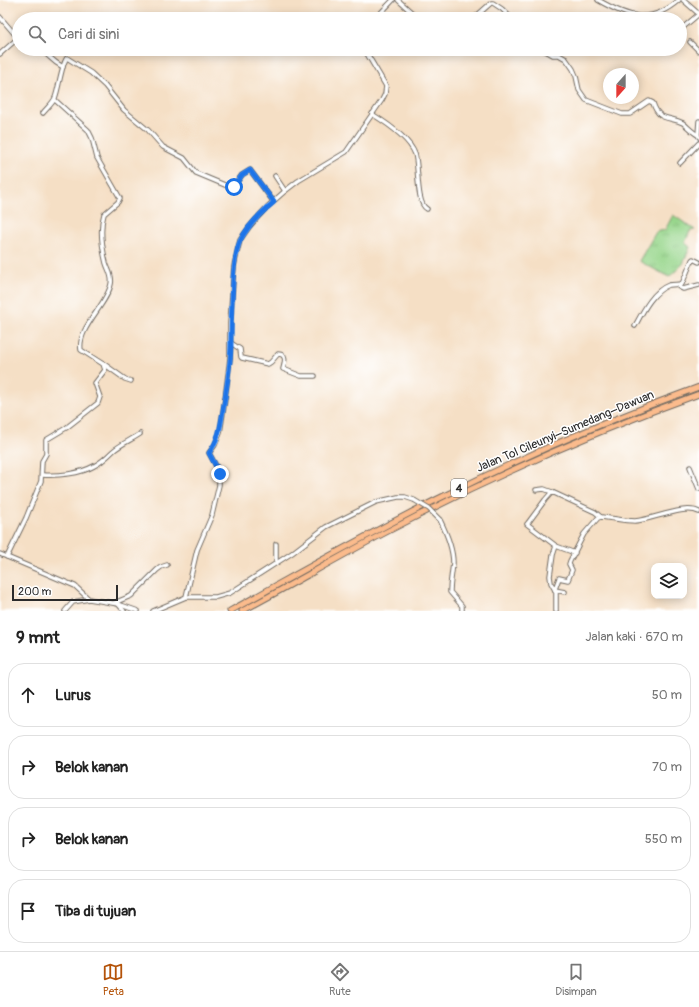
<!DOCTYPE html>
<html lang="id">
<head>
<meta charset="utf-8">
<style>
	:root { --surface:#fff; --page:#f6f6f6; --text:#222; --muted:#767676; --line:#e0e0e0; --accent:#b45309 }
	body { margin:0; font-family:Pangolin,sans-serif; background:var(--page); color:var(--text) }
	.controls { position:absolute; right:12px; bottom:12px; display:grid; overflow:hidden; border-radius:8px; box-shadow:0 2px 10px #0003 }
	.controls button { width:36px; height:36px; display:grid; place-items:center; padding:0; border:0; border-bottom:1px solid var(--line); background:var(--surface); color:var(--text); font:20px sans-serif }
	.compass { position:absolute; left:603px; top:68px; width:36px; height:36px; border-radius:50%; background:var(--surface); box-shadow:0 2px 10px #0003; rotate:201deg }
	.scale { position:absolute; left:12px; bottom:10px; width:106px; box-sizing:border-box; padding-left:4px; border:2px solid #2b2b2b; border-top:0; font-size:11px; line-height:14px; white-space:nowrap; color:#2b2b2b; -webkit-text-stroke:3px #fff; paint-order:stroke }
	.stop { position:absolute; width:12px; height:12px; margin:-9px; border:3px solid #1a73e8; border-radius:50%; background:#fff }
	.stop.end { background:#1a73e8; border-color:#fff; box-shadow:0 1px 4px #0008 }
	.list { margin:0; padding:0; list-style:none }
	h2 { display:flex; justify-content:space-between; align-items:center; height:52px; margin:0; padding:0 16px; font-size:17px }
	h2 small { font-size:13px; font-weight:400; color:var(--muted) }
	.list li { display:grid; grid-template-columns:26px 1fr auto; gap:12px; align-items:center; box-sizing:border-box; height:64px; margin:0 8px 8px; padding:0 8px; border:1px solid var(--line); border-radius:16px }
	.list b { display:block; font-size:15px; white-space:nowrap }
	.list em { font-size:13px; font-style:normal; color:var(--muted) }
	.icon { flex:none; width:22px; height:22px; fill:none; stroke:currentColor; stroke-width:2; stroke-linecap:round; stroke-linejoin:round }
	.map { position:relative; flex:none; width:699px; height:611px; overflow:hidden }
	.search { position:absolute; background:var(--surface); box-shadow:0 2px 10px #0003; left:12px; right:12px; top:12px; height:44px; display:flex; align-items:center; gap:10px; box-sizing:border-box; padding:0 14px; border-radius:22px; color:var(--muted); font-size:15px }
	.sheet { height:340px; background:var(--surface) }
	nav { display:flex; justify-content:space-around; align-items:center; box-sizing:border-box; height:56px; border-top:1px solid var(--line); background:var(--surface); font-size:11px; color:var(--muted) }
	nav a { display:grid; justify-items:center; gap:2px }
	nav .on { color:var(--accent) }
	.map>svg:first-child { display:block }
	.park { fill:url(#park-tufts); stroke:#61805b }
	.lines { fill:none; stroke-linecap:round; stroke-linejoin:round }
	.minor-casing { stroke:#726a61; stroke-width:5.5 }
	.highway-casing { stroke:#726a61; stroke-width:7 }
	.minor { stroke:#fff; stroke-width:3.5 }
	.highway { stroke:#fbbb8c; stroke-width:5 }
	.minor-bridge-casing { stroke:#726a61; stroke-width:5.5; stroke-linecap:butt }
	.minor-bridge { stroke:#fff; stroke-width:3.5 }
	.route { stroke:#1a73e8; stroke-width:5 }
	.labels { text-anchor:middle; stroke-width:3; stroke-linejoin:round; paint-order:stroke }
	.shield { fill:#fff; stroke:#6b6b6b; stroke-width:1 }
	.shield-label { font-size:11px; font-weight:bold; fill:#2b2b2b }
	.street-label { font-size:12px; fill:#2b2b2b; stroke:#fff }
</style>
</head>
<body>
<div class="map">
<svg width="699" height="611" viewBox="0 0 699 611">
	<defs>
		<pattern id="park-tufts" width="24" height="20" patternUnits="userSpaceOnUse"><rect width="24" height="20" fill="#97d68b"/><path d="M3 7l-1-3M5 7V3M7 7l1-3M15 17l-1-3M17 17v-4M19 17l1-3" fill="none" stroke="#82b878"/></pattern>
	</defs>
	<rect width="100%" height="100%" fill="#fff"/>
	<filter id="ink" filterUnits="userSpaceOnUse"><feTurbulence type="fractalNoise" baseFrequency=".025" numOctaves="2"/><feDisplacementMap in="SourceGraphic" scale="8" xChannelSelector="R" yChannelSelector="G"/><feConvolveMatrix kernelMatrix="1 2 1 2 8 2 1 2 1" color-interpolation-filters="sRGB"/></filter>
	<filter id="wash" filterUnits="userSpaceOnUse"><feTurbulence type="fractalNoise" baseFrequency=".012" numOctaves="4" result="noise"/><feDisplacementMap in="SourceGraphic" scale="16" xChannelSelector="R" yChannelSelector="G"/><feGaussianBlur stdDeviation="0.9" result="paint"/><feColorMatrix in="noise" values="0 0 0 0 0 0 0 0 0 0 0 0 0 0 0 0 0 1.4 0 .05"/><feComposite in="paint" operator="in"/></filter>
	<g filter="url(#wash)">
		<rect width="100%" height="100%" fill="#f5dfc5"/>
		<path class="park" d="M673,215l22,15 -5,1 -5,12 5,4 -7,17 -14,13 -30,-16 17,-29 9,-2z"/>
	</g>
	<g filter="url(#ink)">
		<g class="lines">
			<g class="minor-casing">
				<g id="minor">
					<path d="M398,0l21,19"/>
					<path d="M598,0c31,18 52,25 81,0"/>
					<path d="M683,0l16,14"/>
					<path d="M0,17l18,21"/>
					<path d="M375,19l18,-19"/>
					<path d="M473,19l18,-16h2l9,6 10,10"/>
					<path d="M680,30l19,-16"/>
					<path d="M19,37l-2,-5 2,-3"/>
					<path d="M690,42l9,9"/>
					<path d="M40,49c10,7 11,12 23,18"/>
					<path d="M542,49l11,6h6l7,4 7,10 3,7 3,14 7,10 36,14h8l19,-13 4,2c6,19 16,13 30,20 5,4 9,9 15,12"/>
					<path d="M0,54l18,-16"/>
					<path d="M43,113c4,-5 10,-10 12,-15 4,-10 7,-36 12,-40l24,15 14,13 19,24 24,20 15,17 21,11 12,15 36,15 10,-13 8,-5 23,31"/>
					<path d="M372,114c13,8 37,24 43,40 4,12 1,50 12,55"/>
					<path d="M699,121l-1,14 1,2"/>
					<path d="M680,163l19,-20"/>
					<path d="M275,176l10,15"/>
					<path d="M680,285l-1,2 4,2 16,-4"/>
					<path d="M635,326c8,-15 18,-35 34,-41 4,-1 9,0 13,-1l10,-24 1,-1 6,3"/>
					<path d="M231,343l9,6 1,8 1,1 26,6 3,-2 7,-8c9,0 7,8 5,15l18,7h14"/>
					<path d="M104,364l21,15 6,2"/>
					<path d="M690,467l9,22"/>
					<path d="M42,475c16,1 38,-1 52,-9 8,-4 13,-9 19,-15 8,-7 18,-11 27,-17"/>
					<path d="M536,490l8,-1 8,3"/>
					<path d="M440,520c7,14 13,28 13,43 -1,10 -3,20 -3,29l12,14v5"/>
					<path d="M276,544v19"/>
					<path d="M556,546l19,7"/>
					<path d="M0,554l75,32 14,13 29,5 20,7"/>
					<path d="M7,557l19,-39 15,-37 1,-20 4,-7v-14l20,-12 32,-25 2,-6 -5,-14 10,-13 -2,-6 -22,-14c-4,-22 26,-45 30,-66 2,-8 -3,-14 -5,-21 -4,-16 -7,-33 -2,-49l14,-12 2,-4 -23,-40 -5,-20 -4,-8 -33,-30"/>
					<path d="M555,589l4,-11 9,2 4,-10 -3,-6 1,-3 14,-27 14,-16 3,-1c11,1 23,4 34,4 17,-1 50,-17 64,-9"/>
					<path d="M555,590l10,2"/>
					<path d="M186,597l11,-47 15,-35 7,-30v-14l-10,-18 6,-8 5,-12 5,-34 5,-41v-35l4,-57 6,-26 10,-14 17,-19 18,-16 13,-10 48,-29 36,-52 3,-6 1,-8 -20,-34 1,-3"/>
					<path d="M114,603l17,-7 26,-26 4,-3 6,-2"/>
					<path d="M119,605l5,6"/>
					<path d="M65,611l8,-9 16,-3"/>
					<path d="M153,611l33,-14h30l14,-4 62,-40 34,-26 50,-25 22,-5h7l9,3"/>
					<path d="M556,611v-19l-5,-9 -1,-7 3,-21 3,-9 -29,-22 1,-1 17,-23 7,-8 43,20 6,5"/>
				</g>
			</g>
			<g class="highway-casing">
				<g id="highway">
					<path d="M230,611c71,-39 142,-80 216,-116 82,-41 167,-77 253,-108"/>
					<path d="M242,611c51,-27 101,-57 152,-83 97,-51 202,-97 305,-134"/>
				</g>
			</g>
			<use href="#minor" class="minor"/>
			<use href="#highway" class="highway"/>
			<g class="minor-bridge-casing">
				<path id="minor-bridge" d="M414,500l15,9 11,11"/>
			</g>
			<use href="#minor-bridge" class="minor-bridge"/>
		</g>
	</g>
	<g class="lines" filter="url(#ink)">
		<path class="route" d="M220,474l-11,-21c11,-15 12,-31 15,-49 3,-20 7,-40 7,-61 0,-21 1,-42 2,-63 1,-13 2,-27 7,-39 7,-15 22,-29 34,-39l-24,-32 -8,5 -8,12"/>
	</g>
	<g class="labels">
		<rect class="shield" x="451" y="479" width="16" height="18" rx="3"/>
		<g class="shield-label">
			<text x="459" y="492">4</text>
		</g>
		<g class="street-label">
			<text transform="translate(565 431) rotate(-23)" y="4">Jalan Tol Cileunyi–Sumedang–Dawuan</text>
		</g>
	</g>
</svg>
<div class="controls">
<button><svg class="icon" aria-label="layers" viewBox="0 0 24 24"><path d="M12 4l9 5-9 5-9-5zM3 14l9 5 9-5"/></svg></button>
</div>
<svg class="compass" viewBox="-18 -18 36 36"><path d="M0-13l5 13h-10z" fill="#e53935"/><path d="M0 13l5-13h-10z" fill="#767676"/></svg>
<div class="scale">200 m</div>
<div class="stop" style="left:234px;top:187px"></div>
<div class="stop end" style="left:220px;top:474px"></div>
<div class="search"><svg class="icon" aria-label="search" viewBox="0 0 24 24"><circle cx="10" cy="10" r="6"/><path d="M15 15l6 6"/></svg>Cari di sini</div>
</div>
<section class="sheet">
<h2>9 mnt<small>Jalan kaki · 670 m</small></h2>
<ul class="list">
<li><svg class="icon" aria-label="ahead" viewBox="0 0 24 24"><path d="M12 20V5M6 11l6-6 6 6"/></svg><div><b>Lurus</b></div><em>50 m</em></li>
<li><svg class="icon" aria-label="right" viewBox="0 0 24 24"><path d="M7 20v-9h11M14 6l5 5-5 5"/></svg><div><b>Belok kanan</b></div><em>70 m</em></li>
<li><svg class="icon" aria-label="right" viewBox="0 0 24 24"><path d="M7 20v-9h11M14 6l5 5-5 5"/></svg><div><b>Belok kanan</b></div><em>550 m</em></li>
<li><svg class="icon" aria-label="arrive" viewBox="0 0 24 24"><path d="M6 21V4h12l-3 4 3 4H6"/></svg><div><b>Tiba di tujuan</b></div></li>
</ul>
</section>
<nav>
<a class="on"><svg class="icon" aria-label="map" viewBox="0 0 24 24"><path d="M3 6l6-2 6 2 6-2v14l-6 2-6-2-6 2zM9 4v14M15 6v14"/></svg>Peta</a>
<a><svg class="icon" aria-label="directions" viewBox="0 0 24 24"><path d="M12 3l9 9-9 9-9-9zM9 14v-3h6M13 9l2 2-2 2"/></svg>Rute</a>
<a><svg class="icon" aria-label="saved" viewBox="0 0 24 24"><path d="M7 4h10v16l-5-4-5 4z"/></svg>Disimpan</a>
</nav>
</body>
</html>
